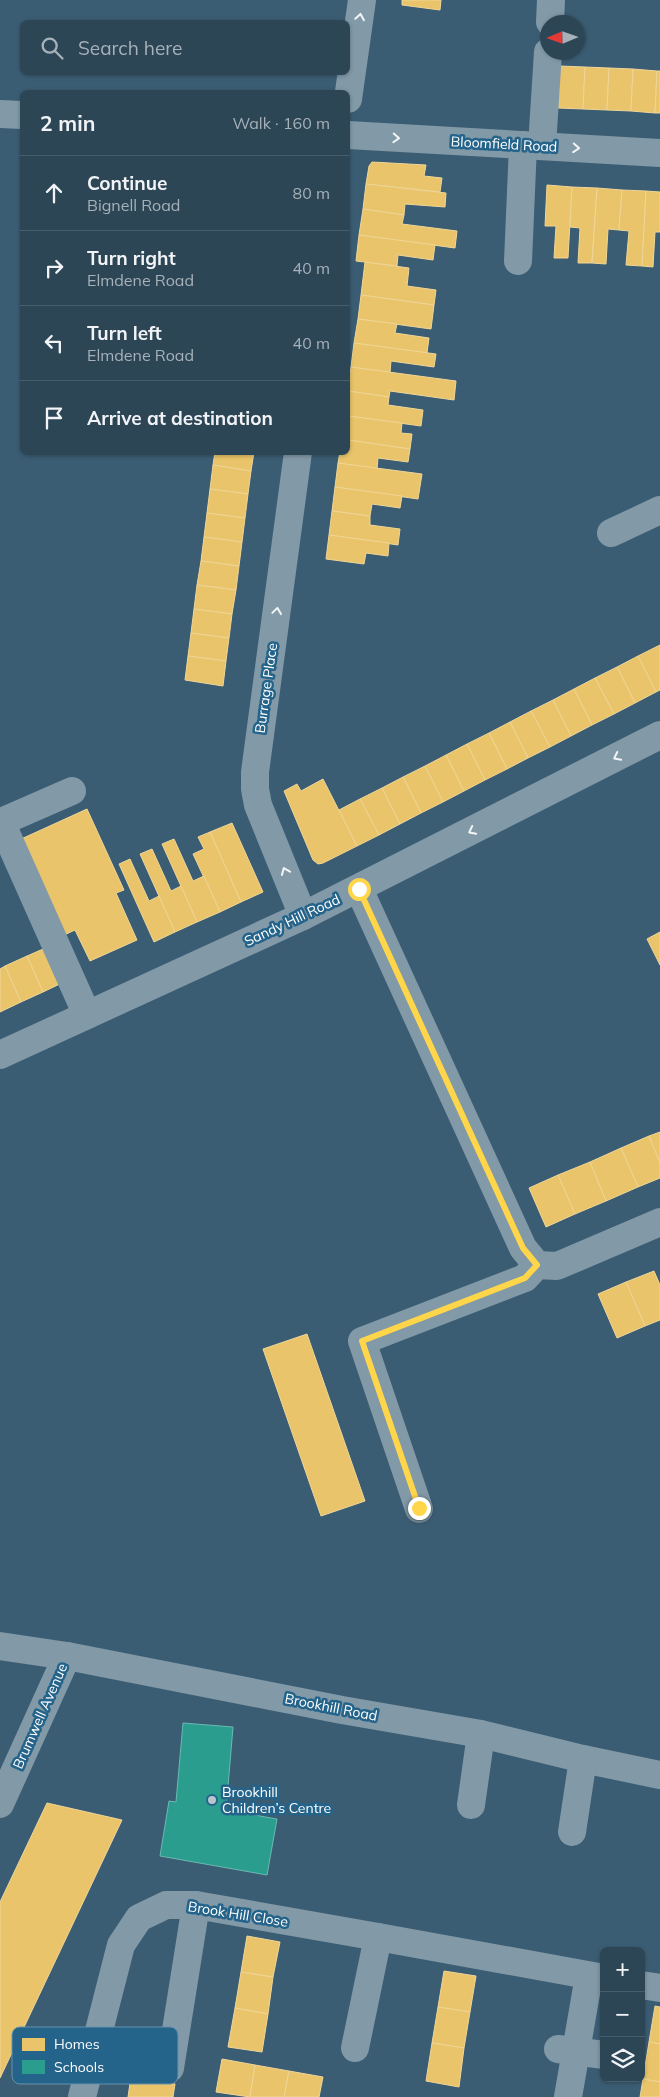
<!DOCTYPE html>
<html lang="en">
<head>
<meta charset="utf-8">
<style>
	:root { --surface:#2c4656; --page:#344d5c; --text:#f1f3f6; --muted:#a6b1b9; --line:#485e6c }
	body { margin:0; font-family:Mulish,sans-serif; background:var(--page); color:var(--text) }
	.controls { position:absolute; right:15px; bottom:15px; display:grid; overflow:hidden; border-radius:8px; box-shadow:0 1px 4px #0004 }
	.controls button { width:45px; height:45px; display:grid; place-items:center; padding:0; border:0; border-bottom:1px solid var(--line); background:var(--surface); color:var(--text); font:25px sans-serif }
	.compass { position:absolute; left:540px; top:15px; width:45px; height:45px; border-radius:50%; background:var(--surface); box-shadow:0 1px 4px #0004; rotate:268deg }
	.stop { position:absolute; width:15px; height:15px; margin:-11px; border:4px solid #ffd54a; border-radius:50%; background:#fff }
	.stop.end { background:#ffd54a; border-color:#fff; box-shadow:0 1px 5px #0008 }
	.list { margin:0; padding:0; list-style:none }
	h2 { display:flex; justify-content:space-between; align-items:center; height:65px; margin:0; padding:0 20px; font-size:21px }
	h2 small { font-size:16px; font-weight:400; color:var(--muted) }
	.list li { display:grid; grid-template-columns:32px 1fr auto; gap:15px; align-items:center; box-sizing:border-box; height:75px; padding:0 20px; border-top:1px solid var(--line) }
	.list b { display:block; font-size:19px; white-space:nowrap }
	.list p { margin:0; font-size:16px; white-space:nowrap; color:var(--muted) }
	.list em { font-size:16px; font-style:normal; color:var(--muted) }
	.icon { flex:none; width:28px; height:28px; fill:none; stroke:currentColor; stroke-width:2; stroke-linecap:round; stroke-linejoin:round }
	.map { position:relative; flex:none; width:660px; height:2097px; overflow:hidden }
	.search { position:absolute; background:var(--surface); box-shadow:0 1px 4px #0004; left:20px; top:20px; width:330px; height:55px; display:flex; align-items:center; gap:12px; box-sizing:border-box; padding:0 18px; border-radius:8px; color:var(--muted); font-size:19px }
	.panel { position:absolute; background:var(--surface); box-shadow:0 1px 4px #0004; left:20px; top:90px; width:330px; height:365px; border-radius:8px }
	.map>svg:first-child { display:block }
	.homes { fill:#e9c46a; stroke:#f0d697 }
	.schools { fill:#2a9d8f; stroke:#6abab1 }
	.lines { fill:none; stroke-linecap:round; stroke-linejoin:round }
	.minor { stroke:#8299a7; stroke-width:28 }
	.oneway { stroke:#f2f5f6 }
	.route { stroke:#ffd54a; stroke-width:6 }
	.poi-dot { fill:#bac6ce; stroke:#24638a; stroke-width:2 }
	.labels { text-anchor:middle; stroke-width:5; stroke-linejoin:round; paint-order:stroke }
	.street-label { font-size:14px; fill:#fff; stroke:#24638a }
	.poi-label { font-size:14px; fill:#fff; stroke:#24638a; text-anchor:start }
	.key { fill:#24638a; stroke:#6692ad; stroke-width:1 }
	.key-label { font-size:14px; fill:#fff }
</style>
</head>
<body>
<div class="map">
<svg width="660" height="2097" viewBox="0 0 660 2097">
	<rect width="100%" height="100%" fill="#3b5d73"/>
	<g class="homes">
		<path d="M402,0h39l-1,10 -38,-5z"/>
		<path d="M560,66l25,1 -2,42 -25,-1z"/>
		<path d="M585,67l24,1 -2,42 -24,-1z"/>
		<path d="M609,68l24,1 -2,42 -24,-1z"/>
		<path d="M633,69l24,2 -2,42 -24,-2z"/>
		<path d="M657,71h3v42h-5z"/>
		<path d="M372,162l54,3 -2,11 18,2 -2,14 -74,-8 3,-18z"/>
		<path d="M366,184l80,9 -1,14 -40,-3 -1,11 -41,-6z"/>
		<path d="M547,185l25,2 -4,71h-14l2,-32h-11z"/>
		<path d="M572,187l25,1 -5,75h-14l2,-35 -10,-1z"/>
		<path d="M597,188l25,2 -3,40 -11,-1 -2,35 -14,-1z"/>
		<path d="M622,190l24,1 -4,75 -16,-1 3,-34 -10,-1z"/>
		<path d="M646,191l14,1v40h-5l-2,35 -11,-1z"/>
		<path d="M363,209l41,6 -2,9 55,7 -2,17 -96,-13z"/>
		<path d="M359,235l76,10 -2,15 -35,-5 -1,11 -41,-5z"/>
		<path d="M365,262l44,6 -2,18 29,4 -2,15 -73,-10z"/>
		<path d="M361,295l73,10 -3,24 -73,-10z"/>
		<path d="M358,319l39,5 -2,9 34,5 -2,15 -73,-10z"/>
		<path d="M354,343l82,11 -2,13 -43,-6 -1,12 -39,-6z"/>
		<path d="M351,367l105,14 -2,19 -64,-9 -1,6 -41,-6z"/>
		<path d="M348,391l41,6 -1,8 35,5 -2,16 -73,-10z"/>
		<path d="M348,416l54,7 -1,10 11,1 -2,15 -62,-9z"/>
		<path d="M348,440l62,9 -2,13 -30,-4 -1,11 -39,-6 2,-11h8z"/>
		<path d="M215,452h39l-3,19 -38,-6z"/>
		<path d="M338,463l84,11 -4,25 -83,-12z"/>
		<path d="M213,465l38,6 -3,23 -38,-5z"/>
		<path d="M335,487l67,9 -2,12 -28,-4 -2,12 -38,-5z"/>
		<path d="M210,489l38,5 -3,24 -38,-5z"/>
		<path d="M332,511l38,5v9l30,4 -2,16 -69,-10z"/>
		<path d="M207,513l38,5 -3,24 -38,-5z"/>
		<path d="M329,535l60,8 -1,13 -22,-3 -2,11 -38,-5z"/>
		<path d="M204,537l38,5 -3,24 -38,-5z"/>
		<path d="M201,561l38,5 -3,24 -39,-5z"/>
		<path d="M197,585l39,5 -4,24 -38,-5z"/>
		<path d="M194,609l38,5 -3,24 -38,-5z"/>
		<path d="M191,633l38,5 -3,23 -38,-5z"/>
		<path d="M660,645v45l-4,2 -18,-36z"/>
		<path d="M188,656l38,5 -3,25 -38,-6z"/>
		<path d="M638,656l18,36 -21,11 -18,-36z"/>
		<path d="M617,667l18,36 -21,11 -19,-36z"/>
		<path d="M595,678l19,36 -22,11 -18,-36z"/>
		<path d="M574,689l18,36 -21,11 -18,-36z"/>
		<path d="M553,700l18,36 -21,11 -19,-36z"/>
		<path d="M531,711l19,36 -22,11 -18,-36z"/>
		<path d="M510,722l18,36 -21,11 -18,-36z"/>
		<path d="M489,733l18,36 -22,11 -18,-36z"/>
		<path d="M467,744l18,36 -21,11 -18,-36z"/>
		<path d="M446,755l18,36 -21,11 -18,-36z"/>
		<path d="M425,766l18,36 -22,11 -18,-36z"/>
		<path d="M403,777l18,36 -21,11 -18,-36z"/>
		<path d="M323,779l34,67 -34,17 -5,1 -5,-4 -29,-69 13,-7 4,7z"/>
		<path d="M382,788l18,36 -21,11 -19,-36z"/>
		<path d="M360,799l19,36 -22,11 -18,-36z"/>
		<path d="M87,809l37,81 -8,3 21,47 -47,21 -15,-31 -13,6 -43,-96z"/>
		<path d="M232,823l31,69 -22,10 -31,-70z"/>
		<path d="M210,832l31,70 -21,10 -27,-58 11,-5 -6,-12z"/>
		<path d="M174,839l19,42 11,-5 16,36 -23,10 -35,-78z"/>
		<path d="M152,849l19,42 10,-5 16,36 -22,10 -35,-78z"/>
		<path d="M130,859l19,42 10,-5 16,36 -21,10 -35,-78z"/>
		<path d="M660,932v33l-13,-26z"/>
		<path d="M50,946l16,35 -23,11 -16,-36z"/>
		<path d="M27,956l16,36 -22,10 -16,-36z"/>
		<path d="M5,966l16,36 -21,10v-43z"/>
		<path d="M660,1132v31l-11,-27z"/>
		<path d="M649,1136l11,27v15l-22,9 -17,-39z"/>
		<path d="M621,1148l17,39 -32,14 -16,-39z"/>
		<path d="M590,1162l16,39 -31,13 -17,-39z"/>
		<path d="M558,1175l17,39 -29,13 -17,-39z"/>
		<path d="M654,1271l6,14v35l-15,6 -19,-44z"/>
		<path d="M626,1282l19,44 -28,12 -19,-44z"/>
		<path d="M307,1334l58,167 -44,15 -58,-167z"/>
		<path d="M47,1803l75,17 -122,258v-176z"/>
		<path d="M247,1936l33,6 -7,35 -32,-5z"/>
		<path d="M444,1971l32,5 -6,36 -32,-5z"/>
		<path d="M241,1972l32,5 -5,37 -33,-6z"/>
		<path d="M655,2006l5,1v37l-11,-2z"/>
		<path d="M438,2007l32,5 -6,36 -32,-5z"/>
		<path d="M235,2008l33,6 -6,38 -34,-5z"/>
		<path d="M649,2042l11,2v38l-17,-3z"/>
		<path d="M432,2043l32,5 -5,39 -33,-6z"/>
		<path d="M222,2059l33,6 -5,32 -34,-5z"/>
		<path d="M255,2065l34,6 -5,26h-34z"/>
		<path d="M289,2071l34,6 -4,20h-35z"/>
		<path d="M131,2076l44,8 -2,13h-45z"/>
		<path d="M643,2079l17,3v15h-20z"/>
	</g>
	<path class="schools" d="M183,1723l50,4 -7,83 51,9 -10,56 -107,-19 9,-55 7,1z"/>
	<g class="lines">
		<g class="minor">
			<path d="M550,22l1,-22"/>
			<path d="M348,99l14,-99"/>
			<path d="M0,114l22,1"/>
			<path d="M348,135l312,18"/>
			<path d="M542,146l6,-94"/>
			<path d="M518,261l5,-116"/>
			<path d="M298,452l-43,320v17l3,16 45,111"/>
			<path d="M611,533l49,-23"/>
			<path d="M72,791l-71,31 86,193"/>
			<path d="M359,889l164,359 14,17"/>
			<path d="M0,1055l303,-139 357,-181"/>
			<path d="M537,1265l20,1 103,-44"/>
			<path d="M419,1509l-57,-168 163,-63 12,-13"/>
			<path d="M0,1646l67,10 275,54 139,24 102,25 77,16"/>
			<path d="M0,1804l67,-148"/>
			<path d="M471,1805l10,-71"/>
			<path d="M572,1832l11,-73"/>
			<path d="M641,1985l19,3"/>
			<path d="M355,2048l23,-111 226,41"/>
			<path d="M558,2049l46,6"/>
			<path d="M170,2068l26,-163"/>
			<path d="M82,2097l39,-152 18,-27 27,-13h30l182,32"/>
			<path d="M568,2097l21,-121"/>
		</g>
	</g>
	<defs><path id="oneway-chevron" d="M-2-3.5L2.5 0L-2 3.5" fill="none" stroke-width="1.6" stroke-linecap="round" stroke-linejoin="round" transform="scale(1.25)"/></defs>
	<g class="oneway">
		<use href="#oneway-chevron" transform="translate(360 17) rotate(-81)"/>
		<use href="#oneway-chevron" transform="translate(396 138) rotate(3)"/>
		<use href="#oneway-chevron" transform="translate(576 148) rotate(4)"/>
		<use href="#oneway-chevron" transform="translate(277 611) rotate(-82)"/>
		<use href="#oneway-chevron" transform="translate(617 757) rotate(153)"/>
		<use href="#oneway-chevron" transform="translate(472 831) rotate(153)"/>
		<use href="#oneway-chevron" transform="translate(285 871) rotate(-112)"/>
	</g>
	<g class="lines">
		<path class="route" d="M359,889l164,359 14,17 -12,13 -163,63 57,167"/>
	</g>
	<circle class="poi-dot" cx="212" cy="1800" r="5"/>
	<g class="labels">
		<g class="street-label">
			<text transform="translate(504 144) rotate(3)" y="5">Bloomfield Road</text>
			<text transform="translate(266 688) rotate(-82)" y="5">Burrage Place</text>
			<text transform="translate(292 920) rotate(-25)" y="5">Sandy Hill Road</text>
			<text transform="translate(331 1707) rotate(11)" y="5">Brookhill Road</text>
			<text transform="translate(40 1716) rotate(-66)" y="5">Brumwell Avenue</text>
			<text transform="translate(238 1914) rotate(9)" y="5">Brook Hill Close</text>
		</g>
		<g class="poi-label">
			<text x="222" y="1797">Brookhill<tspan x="222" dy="16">Children’s Centre</tspan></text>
		</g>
	</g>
	<rect x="12" y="2027" width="166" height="57" rx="8" class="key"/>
	<rect x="22" y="2038" width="23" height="13" fill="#e9c46a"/>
	<rect x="22" y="2060" width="23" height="14" fill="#2a9d8f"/>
	<g class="key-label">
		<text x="54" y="2049">Homes</text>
		<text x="54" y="2072">Schools</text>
	</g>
</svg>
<div class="controls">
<button>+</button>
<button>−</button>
<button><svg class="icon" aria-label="layers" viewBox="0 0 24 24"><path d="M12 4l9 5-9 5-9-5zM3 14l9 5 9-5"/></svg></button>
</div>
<svg class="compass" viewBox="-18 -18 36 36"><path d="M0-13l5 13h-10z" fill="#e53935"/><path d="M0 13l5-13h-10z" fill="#a6b1b9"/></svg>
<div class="stop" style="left:359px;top:889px"></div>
<div class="stop end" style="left:419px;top:1508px"></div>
<div class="search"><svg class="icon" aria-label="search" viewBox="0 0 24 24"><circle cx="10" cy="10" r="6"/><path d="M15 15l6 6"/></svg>Search here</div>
<section class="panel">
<h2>2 min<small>Walk · 160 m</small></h2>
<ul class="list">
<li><svg class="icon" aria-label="ahead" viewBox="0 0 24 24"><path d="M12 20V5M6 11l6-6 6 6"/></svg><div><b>Continue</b><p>Bignell Road</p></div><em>80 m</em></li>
<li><svg class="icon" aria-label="right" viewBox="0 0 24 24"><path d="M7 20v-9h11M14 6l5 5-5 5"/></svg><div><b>Turn right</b><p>Elmdene Road</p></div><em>40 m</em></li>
<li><svg class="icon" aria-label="left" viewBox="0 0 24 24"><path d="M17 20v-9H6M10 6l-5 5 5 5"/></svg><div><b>Turn left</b><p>Elmdene Road</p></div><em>40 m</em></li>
<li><svg class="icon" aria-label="arrive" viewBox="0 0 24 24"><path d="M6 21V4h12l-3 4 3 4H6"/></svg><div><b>Arrive at destination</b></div></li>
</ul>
</section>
</div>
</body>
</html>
